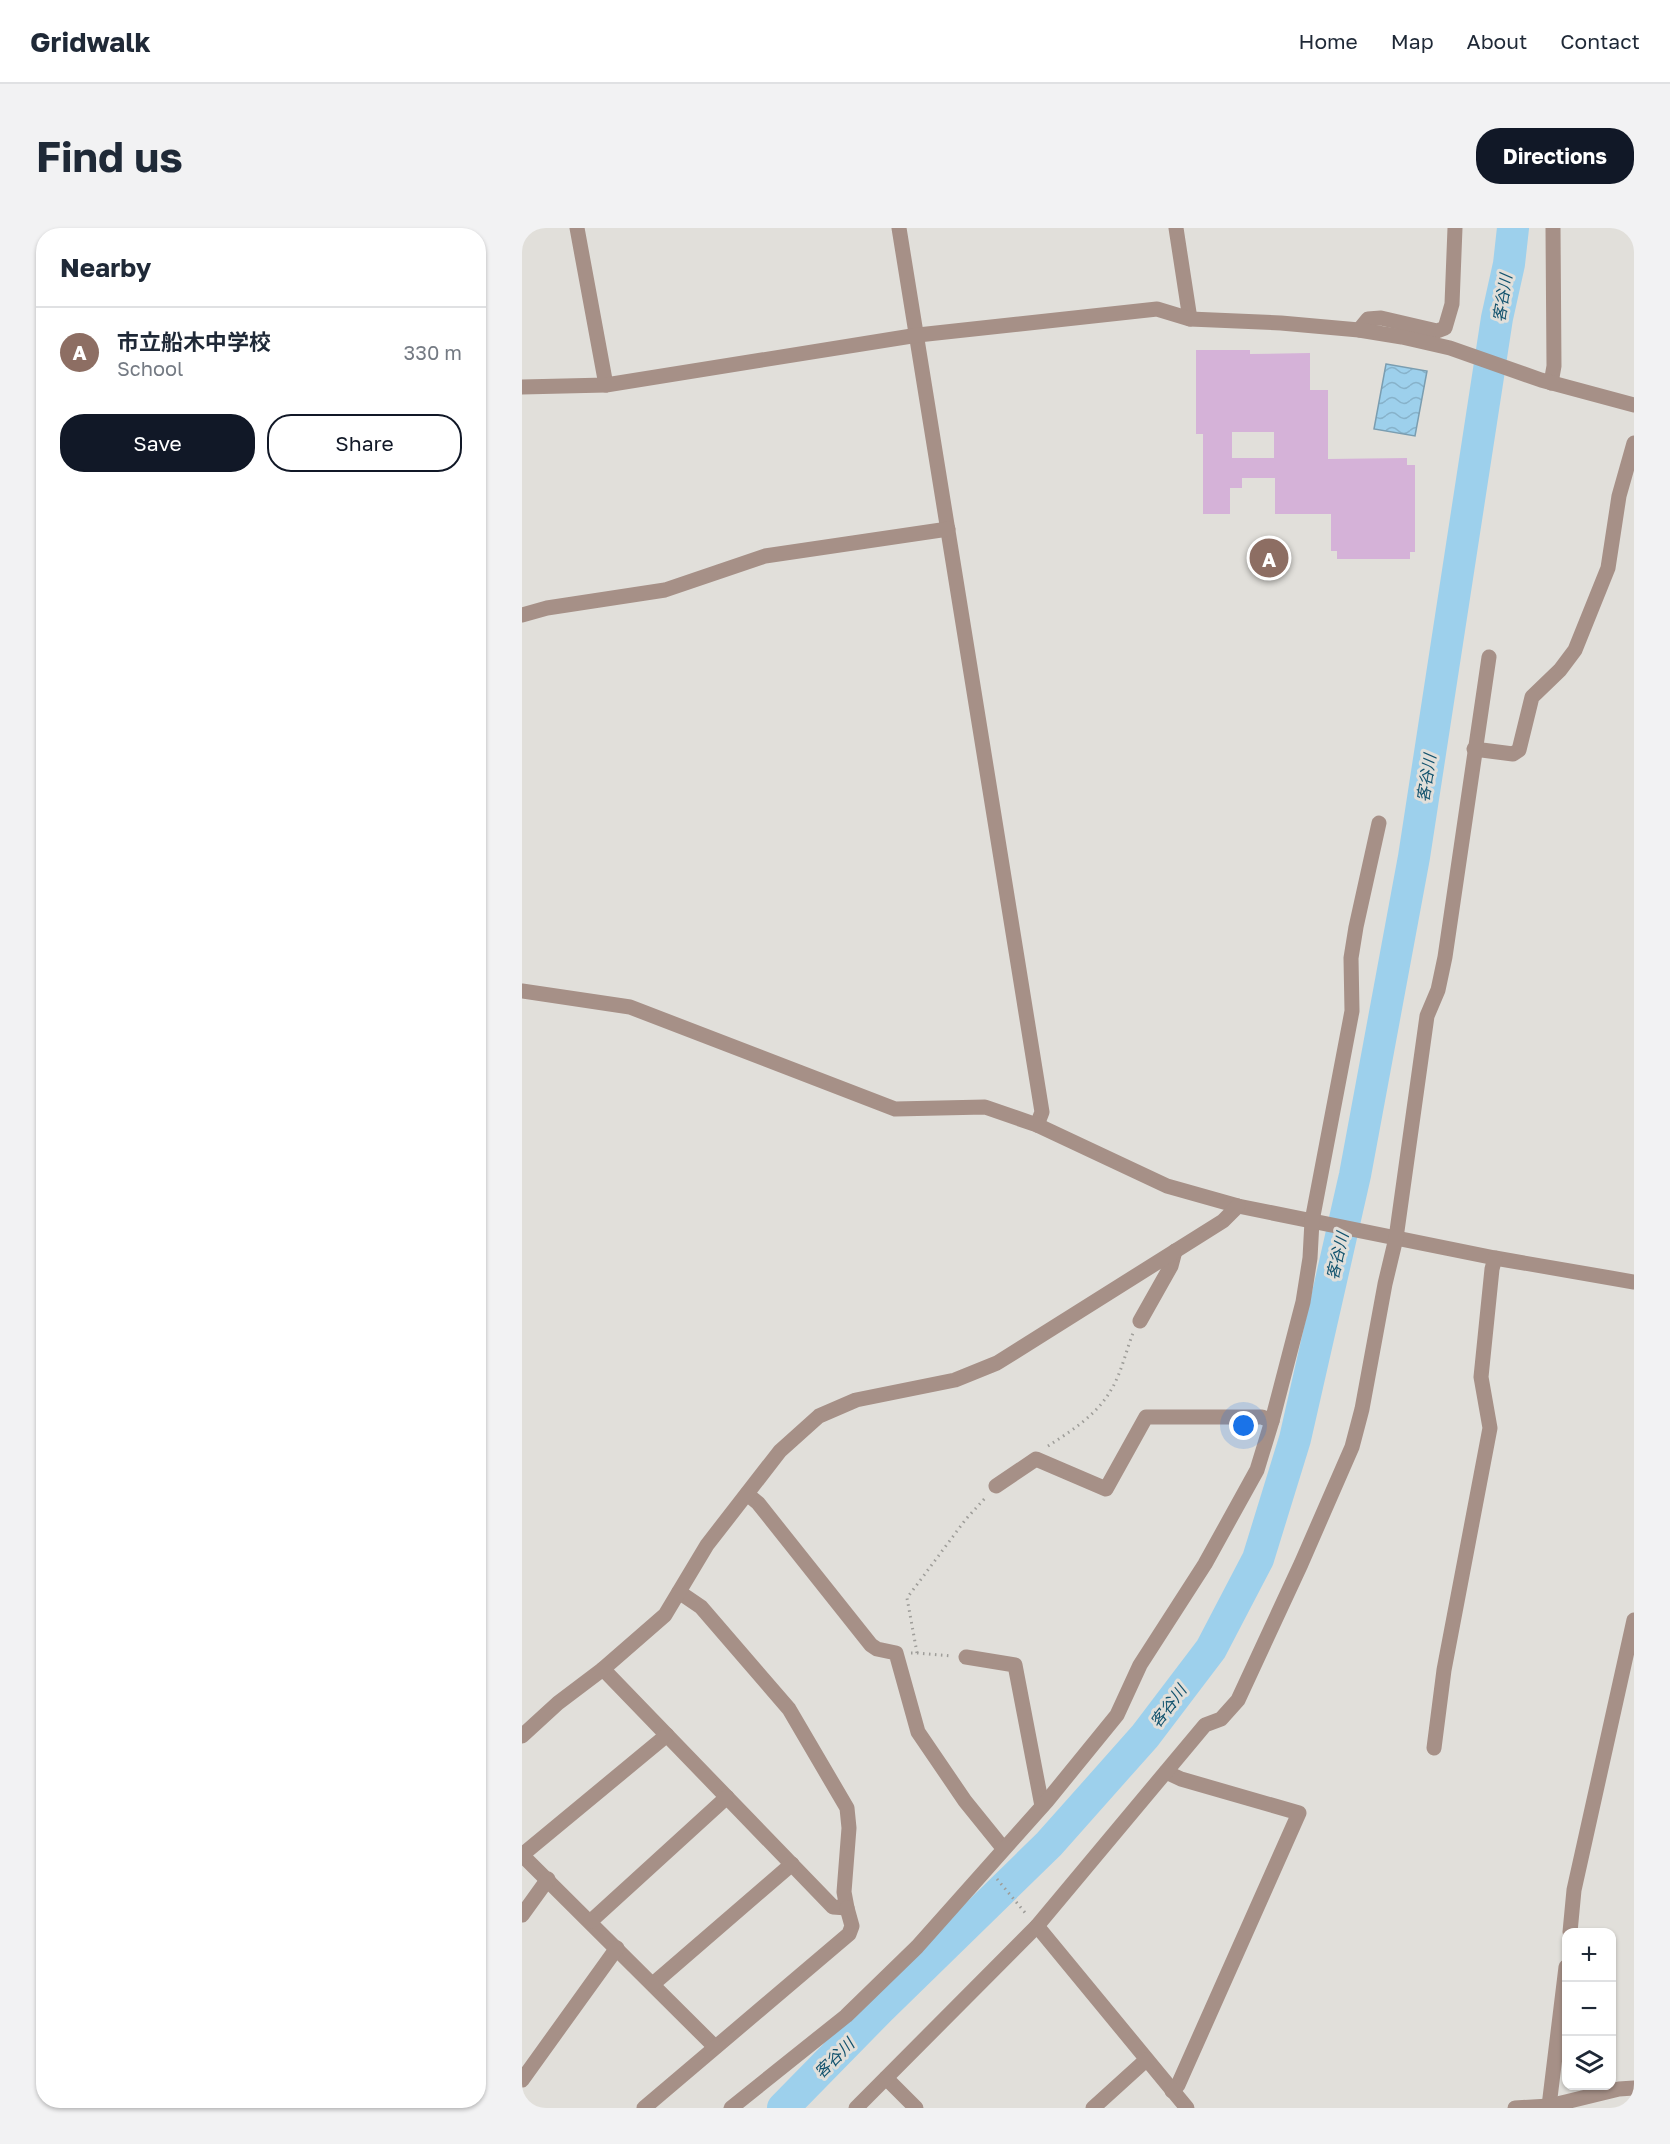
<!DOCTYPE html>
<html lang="en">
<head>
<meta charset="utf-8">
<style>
	:root { --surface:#fff; --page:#f2f2f3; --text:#1f2937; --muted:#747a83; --line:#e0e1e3; --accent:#111827 }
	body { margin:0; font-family:"Golos Text","Noto Sans JP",sans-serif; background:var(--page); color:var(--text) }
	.controls { position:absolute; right:18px; bottom:18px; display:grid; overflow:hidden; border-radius:12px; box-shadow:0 2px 4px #0004 }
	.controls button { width:54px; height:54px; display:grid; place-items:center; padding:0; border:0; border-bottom:2px solid var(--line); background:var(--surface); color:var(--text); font:30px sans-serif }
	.you { position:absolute; left:722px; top:1198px; width:21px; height:21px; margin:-15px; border:4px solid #fff; border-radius:50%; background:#1a73e8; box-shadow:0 0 0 9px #1a73e833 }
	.badge { display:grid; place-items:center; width:39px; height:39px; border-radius:50%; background:var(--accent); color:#fff; font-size:20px; font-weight:700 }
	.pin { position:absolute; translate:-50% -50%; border:3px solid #fff; box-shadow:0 2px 6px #0006 }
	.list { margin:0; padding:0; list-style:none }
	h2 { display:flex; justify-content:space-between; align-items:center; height:78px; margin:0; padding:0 24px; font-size:26px }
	h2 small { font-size:20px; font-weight:400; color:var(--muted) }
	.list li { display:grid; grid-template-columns:39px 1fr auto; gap:18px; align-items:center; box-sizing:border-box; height:90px; padding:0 24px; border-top:2px solid var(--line) }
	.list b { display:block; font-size:22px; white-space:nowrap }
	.list p { margin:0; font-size:20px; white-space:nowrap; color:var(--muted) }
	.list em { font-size:20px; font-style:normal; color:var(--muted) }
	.actions { display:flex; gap:12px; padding:18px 24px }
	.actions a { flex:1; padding:14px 0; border:2px solid var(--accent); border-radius:24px; text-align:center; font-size:21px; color:var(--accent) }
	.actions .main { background:var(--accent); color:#fff }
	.icon { flex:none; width:33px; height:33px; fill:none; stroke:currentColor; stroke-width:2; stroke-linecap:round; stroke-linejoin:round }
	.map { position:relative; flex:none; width:1112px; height:1880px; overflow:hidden; border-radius:24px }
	header { display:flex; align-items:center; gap:36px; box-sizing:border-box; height:84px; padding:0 30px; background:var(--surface); border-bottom:2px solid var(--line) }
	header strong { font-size:28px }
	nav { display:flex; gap:33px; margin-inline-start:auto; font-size:21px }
	.intro { display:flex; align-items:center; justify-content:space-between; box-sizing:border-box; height:144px; padding:0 36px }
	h1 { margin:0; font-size:42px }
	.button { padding:15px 27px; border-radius:24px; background:var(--accent); color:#fff; font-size:21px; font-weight:700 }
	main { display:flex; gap:36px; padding:0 36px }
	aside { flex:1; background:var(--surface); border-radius:24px; box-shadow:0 2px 4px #0004 }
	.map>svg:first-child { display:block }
	.water { fill:url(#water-waves); stroke:#7a9db0; stroke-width:1.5 }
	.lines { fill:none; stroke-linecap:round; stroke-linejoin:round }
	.river { stroke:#9dd0ec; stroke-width:32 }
	.building { fill:#d5b2d8; fill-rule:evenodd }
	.path { stroke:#9e9d99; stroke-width:3; stroke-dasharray:1.5 4.5; stroke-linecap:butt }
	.street { stroke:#a69087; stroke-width:15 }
	.labels { text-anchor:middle; stroke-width:6; stroke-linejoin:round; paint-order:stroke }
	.water-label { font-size:16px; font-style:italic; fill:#13536e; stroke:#e1dfda }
</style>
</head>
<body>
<header>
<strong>Gridwalk</strong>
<nav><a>Home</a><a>Map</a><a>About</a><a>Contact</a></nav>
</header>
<div class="intro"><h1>Find us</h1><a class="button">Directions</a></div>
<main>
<aside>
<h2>Nearby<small></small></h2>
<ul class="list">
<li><span class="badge" style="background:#8d6e63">A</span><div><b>市立船木中学校</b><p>School</p></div><em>330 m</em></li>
</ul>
<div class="actions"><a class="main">Save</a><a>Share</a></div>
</aside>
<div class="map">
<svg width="1112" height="1880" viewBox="0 0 1112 1880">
	<defs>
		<pattern id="water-waves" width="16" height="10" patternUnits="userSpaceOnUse" patternTransform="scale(1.5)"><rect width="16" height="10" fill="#9dd0ec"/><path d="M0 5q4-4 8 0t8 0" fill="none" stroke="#87b2ca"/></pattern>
	</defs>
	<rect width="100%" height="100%" fill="#e1dfda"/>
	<path class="water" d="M864,136l41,7 -12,65 -41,-7z"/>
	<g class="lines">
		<path class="river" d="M261,1880l97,-99 169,-165 96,-108 66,-87 47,-90 37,-120 60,-264 59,-318 83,-539 12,-54 4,-36"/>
	</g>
	<path class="building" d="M674,122h54v4l60,-1v37h18v69l79,-1v7h8v87h-5v7h-73v-8h-6v-37h-56v-36h-33v10h-12v26h-27v-80h-7zM710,204h42v26h-42z"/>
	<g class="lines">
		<g class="path">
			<path d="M526,1218c23,-15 49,-31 63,-56 10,-16 15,-39 22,-57"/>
			<path d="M389,1425h6l-10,-55 59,-79 21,-23"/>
			<path d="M395,1425l35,3"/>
			<path d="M475,1651l30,36"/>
		</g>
		<g class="street">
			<path d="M55,0l29,157"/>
			<path d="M377,0l143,884 -5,13"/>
			<path d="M654,0l14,91"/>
			<path d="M837,102l9,-11 13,-1 56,13 8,-3 7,-24 3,-76"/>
			<path d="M1029,155l3,-17 -1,-138"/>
			<path d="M0,159l84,-2 312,-50 239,-26 33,10 91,4 78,7 43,7 48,11 91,32 93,25"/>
			<path d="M0,387l25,-7 118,-18 100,-34 183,-27"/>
			<path d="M952,521l39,5 6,-4 13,-53 28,-27 15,-20 33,-82 11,-72 15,-53"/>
			<path d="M0,763l108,16 265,102 90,-2 52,18 130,61 71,20 257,52 139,24"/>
			<path d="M618,1093l31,-55 4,-15"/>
			<path d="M474,1258l40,-27 70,30 40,-72h116l10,4"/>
			<path d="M225,1266l11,9 113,142 6,4 19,4 22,79 47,69 38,47"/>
			<path d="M444,1429l49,8 27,141"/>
			<path d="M81,1441l230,238 14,1 -3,-16 5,-64 -2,-20 -58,-99 -88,-102 -22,-15"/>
			<path d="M0,1508l36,-33 45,-34 62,-54 42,-70 73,-94 39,-35 37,-16 99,-20 42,-17 226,-142 15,-15"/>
			<path d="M912,1520l10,-78 46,-242 -9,-51 11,-108 3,-11"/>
			<path d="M644,1544l15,7 118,34 -121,272 -6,6"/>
			<path d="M0,1627l193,192"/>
			<path d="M0,1627l145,-120"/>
			<path d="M0,1687l26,-36"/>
			<path d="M69,1693l136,-124"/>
			<path d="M515,1698l150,182"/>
			<path d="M1048,1704l4,-42 60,-270"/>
			<path d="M131,1756l139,-120"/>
			<path d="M364,1850l30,30"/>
			<path d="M0,1852l95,-132"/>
			<path d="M1027,1878l17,-139"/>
			<path d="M122,1880l205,-174 3,-8 -5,-18"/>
			<path d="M209,1880l115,-92 71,-69 130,-146 70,-86 23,-50 65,-101 52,-94 15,-49 31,-119 7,-44 2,-37 40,-210 -1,-53 5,-31 23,-104"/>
			<path d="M334,1880l181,-182 168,-201 16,-6 17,-19 63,-136 51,-117 10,-38 23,-125 11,-46 31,-222 11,-26 7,-33 44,-300"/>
			<path d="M571,1880l53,-48"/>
			<path d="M993,1880l34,-2 70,-17 15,-1"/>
		</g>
	</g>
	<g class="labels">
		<g class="water-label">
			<text transform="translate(980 70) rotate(-81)" y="6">客谷川</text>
			<text transform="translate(904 550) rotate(-81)" y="6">客谷川</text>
			<text transform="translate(815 1028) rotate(-77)" y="6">客谷川</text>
			<text transform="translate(646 1478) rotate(-53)" y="6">客谷川</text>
			<text transform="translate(312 1830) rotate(-45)" y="6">客谷川</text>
		</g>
	</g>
</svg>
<div class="controls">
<button>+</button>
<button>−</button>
<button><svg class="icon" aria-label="layers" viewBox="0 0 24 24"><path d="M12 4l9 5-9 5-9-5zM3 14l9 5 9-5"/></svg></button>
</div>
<div class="you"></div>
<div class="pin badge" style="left:747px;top:330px;background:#8d6e63">A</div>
</div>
</main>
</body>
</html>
